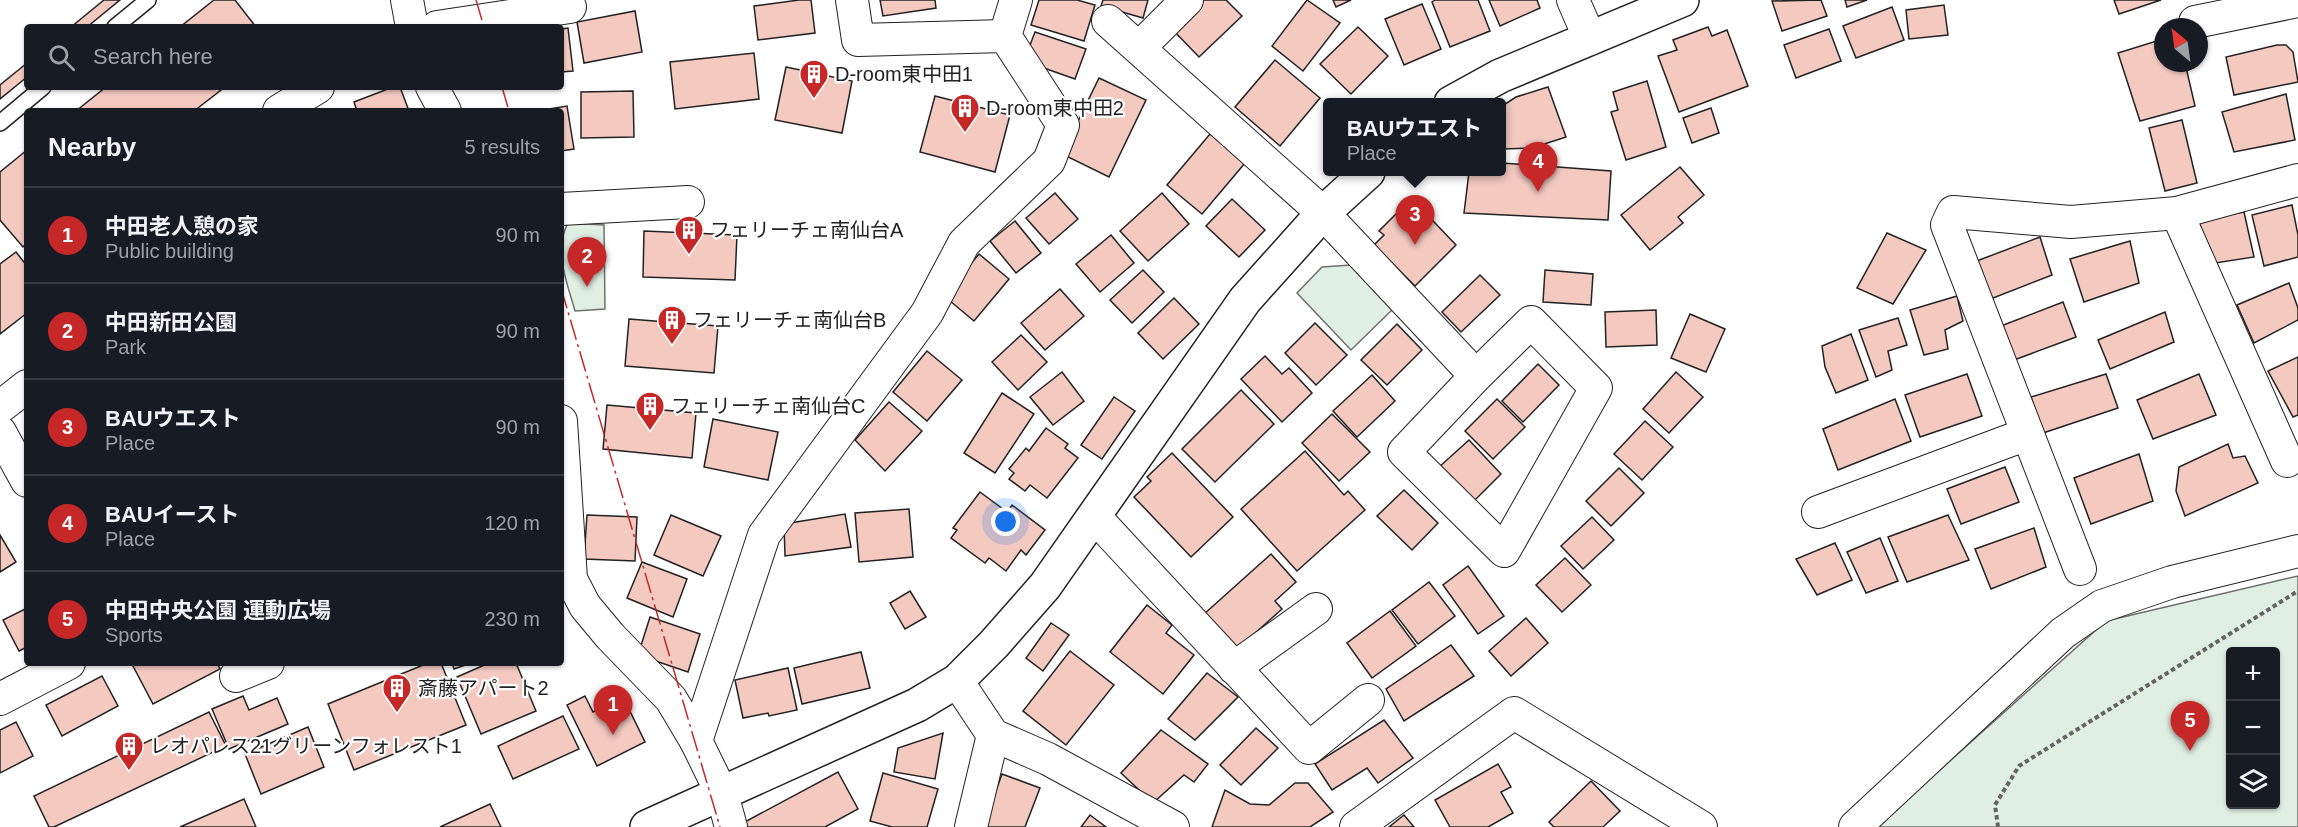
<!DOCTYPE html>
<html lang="en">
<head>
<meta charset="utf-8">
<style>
	:root { --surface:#171b24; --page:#242831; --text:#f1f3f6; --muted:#9ea1a6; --line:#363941; --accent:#c62828 }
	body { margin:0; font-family:Arial,"Noto Sans JP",sans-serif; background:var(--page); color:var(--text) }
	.controls { position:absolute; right:18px; bottom:18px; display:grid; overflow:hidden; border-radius:6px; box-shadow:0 2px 4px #0004 }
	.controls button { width:54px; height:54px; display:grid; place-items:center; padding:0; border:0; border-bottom:2px solid var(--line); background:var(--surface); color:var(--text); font:30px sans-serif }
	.compass { position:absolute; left:2154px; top:18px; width:54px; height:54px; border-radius:50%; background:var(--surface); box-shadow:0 2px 4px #0004; rotate:331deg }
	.you { position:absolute; left:1006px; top:522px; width:21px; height:21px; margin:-15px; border:4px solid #fff; border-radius:50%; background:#1a73e8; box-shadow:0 0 0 9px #1a73e833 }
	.badge { display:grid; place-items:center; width:39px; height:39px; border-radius:50%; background:var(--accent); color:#fff; font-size:20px; font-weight:700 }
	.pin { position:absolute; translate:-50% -50px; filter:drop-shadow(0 2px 3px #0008) }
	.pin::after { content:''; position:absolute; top:32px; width:21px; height:18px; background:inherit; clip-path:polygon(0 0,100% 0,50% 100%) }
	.popup { position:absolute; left:1323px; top:98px; width:183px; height:78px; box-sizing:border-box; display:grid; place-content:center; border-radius:6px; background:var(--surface); filter:drop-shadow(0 2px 4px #0005); font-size:20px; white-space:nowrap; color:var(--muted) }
	.popup b { font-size:22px; color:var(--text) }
	.popup::after { content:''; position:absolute; left:50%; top:100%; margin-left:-12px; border:12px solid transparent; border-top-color:var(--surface) }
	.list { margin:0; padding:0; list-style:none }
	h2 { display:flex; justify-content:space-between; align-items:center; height:78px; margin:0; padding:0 24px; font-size:26px }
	h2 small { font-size:20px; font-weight:400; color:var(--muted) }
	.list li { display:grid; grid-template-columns:39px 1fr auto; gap:18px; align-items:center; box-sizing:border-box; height:96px; padding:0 24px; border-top:2px solid var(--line) }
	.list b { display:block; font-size:22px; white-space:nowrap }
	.list p { margin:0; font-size:20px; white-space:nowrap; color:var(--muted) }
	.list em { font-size:20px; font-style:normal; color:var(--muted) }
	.icon { flex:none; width:33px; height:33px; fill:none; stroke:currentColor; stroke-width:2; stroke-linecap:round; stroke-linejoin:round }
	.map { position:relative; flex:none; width:2298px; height:827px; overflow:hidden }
	.search { position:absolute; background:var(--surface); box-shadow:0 2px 4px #0004; left:24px; top:24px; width:540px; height:66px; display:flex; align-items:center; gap:15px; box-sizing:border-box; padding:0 21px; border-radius:6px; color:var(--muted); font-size:22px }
	.panel { position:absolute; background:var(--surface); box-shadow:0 2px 4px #0004; left:24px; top:108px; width:540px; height:558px; border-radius:6px }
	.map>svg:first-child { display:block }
	.green { fill:#e0efe3; stroke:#6f6f6f; stroke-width:1.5; fill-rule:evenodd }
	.building { fill:#f3c9c0; stroke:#222; stroke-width:1.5 }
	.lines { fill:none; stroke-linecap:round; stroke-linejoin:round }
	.lane-casing { stroke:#222; stroke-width:18 }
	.street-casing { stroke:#222; stroke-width:34 }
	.secondary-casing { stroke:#222; stroke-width:36 }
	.path { stroke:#646464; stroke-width:4; stroke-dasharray:4.5 3; stroke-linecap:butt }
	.lane { stroke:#fff; stroke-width:15 }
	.street { stroke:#fff; stroke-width:32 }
	.secondary { stroke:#fff; stroke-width:33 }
	.power { stroke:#c62828; stroke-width:1.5; stroke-dasharray:21 4.5 3 4.5; stroke-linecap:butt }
	.labels { text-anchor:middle; stroke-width:4.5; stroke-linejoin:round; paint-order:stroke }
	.poi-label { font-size:20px; fill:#222; stroke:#fff; text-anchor:start }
</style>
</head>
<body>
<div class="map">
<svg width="2298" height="827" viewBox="0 0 2298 827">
	<rect width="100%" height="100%" fill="#fff"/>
	<g class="green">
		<path d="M568,223l36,2 1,84 -30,2c-8,-29 -22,-60 -7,-88z"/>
		<path d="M1351,265l42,44 -42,41 -54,-57 25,-26z"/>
		<path d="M2298,576v251h-422l230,-206zM2230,652h46v152h-46z"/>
	</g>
	<g class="building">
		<path d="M104,0h16l-33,27h-16z"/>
		<path d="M214,0h21l21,27h-76z"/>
		<path d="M799,0h12l4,33 -57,7 -4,-34z"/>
		<path d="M880,0h55l1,8 -53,8z"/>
		<path d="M1039,0h38l18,5 -11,36 -53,-16z"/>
		<path d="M1103,0h45l-5,18 -42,-12z"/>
		<path d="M1202,0h24l16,16 -43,41 -27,-28z"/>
		<path d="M1307,0l33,23 -37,48 -31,-25z"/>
		<path d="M1333,0h18l-15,7z"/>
		<path d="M1435,0h43l12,31 -40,16 -18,-45z"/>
		<path d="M1489,0h48l3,8 -40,18z"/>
		<path d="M1821,0l6,16 -45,15 -10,-30z"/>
		<path d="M1845,0h22l-20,7z"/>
		<path d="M2114,0h47l-42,14z"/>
		<path d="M1422,4l19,45 -37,16 -19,-46z"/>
		<path d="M1944,5l4,30 -39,4 -3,-29z"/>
		<path d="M1892,7l12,33 -48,18 -13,-32z"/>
		<path d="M635,11l7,41 -58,11 -7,-41z"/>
		<path d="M1358,27l30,29 -37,38 -31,-30z"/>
		<path d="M1708,27l4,9 15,-6 21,56 -69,26 -21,-56 19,-6 -4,-10z"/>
		<path d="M568,28l5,43 -12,1v-43z"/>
		<path d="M1829,29l12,32 -45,17 -12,-33z"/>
		<path d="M1035,32l51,17 -11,30 -51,-18z"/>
		<path d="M2163,39v24h22l10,43 -55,15 -22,-68z"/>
		<path d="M2277,45h9l7,7 5,30 -64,13 -8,-38z"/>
		<path d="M754,53l5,46 -84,10 -5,-47z"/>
		<path d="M1275,60l45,38 -40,48 -45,-39z"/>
		<path d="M27,63v14l-27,22v-14z"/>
		<path d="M786,67l66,14 -10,52 -67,-13z"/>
		<path d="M1099,78l47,22 -37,77 -47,-23z"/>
		<path d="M1647,81l19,66 -40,13 -15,-48 7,-2 -5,-18z"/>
		<path d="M106,87h119l-31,24h-118z"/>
		<path d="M393,87h7l9,24h-52l-3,-9z"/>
		<path d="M1548,87l18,50 -34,11 -30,1v-43l14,-9z"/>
		<path d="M633,91l1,46 -53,1v-46z"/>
		<path d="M2286,94l9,46 -61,12 -12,-40z"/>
		<path d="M935,96l75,19 -15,57 -75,-20z"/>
		<path d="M567,106l7,43 -13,2v-40h-24z"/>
		<path d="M1711,108l8,25 -27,10 -9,-25z"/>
		<path d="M2182,120l15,63 -32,8 -16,-63z"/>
		<path d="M1210,134l35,29 -43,51 -35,-29z"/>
		<path d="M27,150v93l-4,4 -23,-27v-48z"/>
		<path d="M1502,163l109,8 -3,49 -144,-7 5,-41h33z"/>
		<path d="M1680,167l24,28 -26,22 5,6 -33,27 -29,-35z"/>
		<path d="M1055,193l23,26 -29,25 -23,-26z"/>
		<path d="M1162,193l27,31 -41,37 -28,-30z"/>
		<path d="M1232,199l33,31 -26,27 -33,-31z"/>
		<path d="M1416,203l40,42 -41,41 -41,-41 10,-10 -5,-4 23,-23 5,4z"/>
		<path d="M2292,205l6,30v22l-34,9 -12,-51z"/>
		<path d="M2244,212l10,45 -45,7 -10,-44z"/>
		<path d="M1015,221l26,32 -25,20 -26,-32z"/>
		<path d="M644,231l93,4 -2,45 -92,-3z"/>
		<path d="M1887,233l39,17 -33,54 -36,-16z"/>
		<path d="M1111,235l23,28 -34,29 -24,-28z"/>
		<path d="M2040,237l12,38 -64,25 -14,-38z"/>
		<path d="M2130,241l9,42 -55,19 -14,-43z"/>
		<path d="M16,252l11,14v47l-27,21v-70z"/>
		<path d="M979,254l30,25 -35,42 -30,-25z"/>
		<path d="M1143,270l21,22 -32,31 -22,-23z"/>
		<path d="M1545,270l48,4 -2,31 -48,-3z"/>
		<path d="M1480,275l20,20 -39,37 -19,-20z"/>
		<path d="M2289,283l9,25v12l-44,23 -17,-38z"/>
		<path d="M1060,289l24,27 -39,34 -24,-27z"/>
		<path d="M1957,296l6,25 -18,9 3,19 -24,6 -14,-45z"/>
		<path d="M1174,298l25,26 -36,35 -25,-26z"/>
		<path d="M2063,302l13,35 -62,23 -13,-34z"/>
		<path d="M1656,310l1,35 -51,2 -1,-35z"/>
		<path d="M2165,312l9,30 -64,27 -12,-29z"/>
		<path d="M1690,314l35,15 -19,43 -35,-14z"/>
		<path d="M1898,318l9,27 -19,6 4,19 -16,7 -17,-47z"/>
		<path d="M629,319l89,7 -4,47 -89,-7z"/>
		<path d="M1315,323l32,32 -31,30 -31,-32z"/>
		<path d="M1397,324l25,26 -35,35 -26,-25z"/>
		<path d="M1851,334l17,46 -32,13 -11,-26 -3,-21z"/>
		<path d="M1021,335l26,27 -29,28 -26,-28z"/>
		<path d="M927,351l35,29 -35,41 -34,-29z"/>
		<path d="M1265,356l17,18 7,-6 23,25 -30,29 -41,-43z"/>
		<path d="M2298,357v58l-5,2 -25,-46z"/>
		<path d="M1538,364l21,21 -36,37 -21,-21z"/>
		<path d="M1062,372l22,29 -31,24 -23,-28z"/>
		<path d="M1676,372l27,25 -34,36 -26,-24z"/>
		<path d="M1967,374l15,42 -62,21 -15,-42z"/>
		<path d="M2106,374l12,34 -75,25 -12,-36z"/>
		<path d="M2199,374l17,41 -63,24 -16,-39z"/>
		<path d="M1372,375l23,26 -38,36 -24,-26z"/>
		<path d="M1241,390l33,34 -59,58 -33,-33z"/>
		<path d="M1002,393l32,21 -39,59 -31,-20z"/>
		<path d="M1114,397l21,14 -33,48 -21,-14z"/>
		<path d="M1497,399l28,28 -32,32 -28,-28z"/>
		<path d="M1895,399l16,42 -73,29 -15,-41z"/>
		<path d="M889,402l33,29 -37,40 -30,-31z"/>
		<path d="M607,405l89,8 -4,45 -89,-9z"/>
		<path d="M1332,414l38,38 -31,29 -37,-38z"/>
		<path d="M713,419l65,13 -10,48 -64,-13z"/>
		<path d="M1645,421l28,26 -31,33 -28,-26z"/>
		<path d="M1046,428l22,16 -3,4 13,10 -31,40 -17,-13 -5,6 -16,-12 5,-6 -5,-4 17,-21 3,3z"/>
		<path d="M1469,440l32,34 -30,30 -33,-36z"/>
		<path d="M2228,444l5,14 12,-2 13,27 -73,33 -9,-25 3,-24z"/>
		<path d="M1305,451l39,44 4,-4 17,19 -68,61 -56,-62z"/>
		<path d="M1172,453l61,64 -42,40 -57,-60 17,-16 -4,-4z"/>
		<path d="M2139,454l14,47 -62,23 -17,-46z"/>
		<path d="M2005,467l14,35 -58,22 -14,-35z"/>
		<path d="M1619,468l25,25 -33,33 -25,-25z"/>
		<path d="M1404,490l34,33 -26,27 -35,-34z"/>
		<path d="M980,492l27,20 5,-7 33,25 -19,25 -5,-5 -15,21 -17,-13 -4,5 -34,-25 6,-8 -4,-2z"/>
		<path d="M909,509l4,48 -54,5 -4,-49z"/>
		<path d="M845,514l6,33 -66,9 -1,-32z"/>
		<path d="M587,515l50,2 -2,44 -51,-2z"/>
		<path d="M671,515l50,21 -18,40 -49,-21z"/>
		<path d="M1948,515l21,45 -62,22 -19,-45z"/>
		<path d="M1592,517l22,23 -31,29 -22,-23z"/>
		<path d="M2034,528l12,39 -55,22 -16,-40z"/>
		<path d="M0,535l16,27 -16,10z"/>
		<path d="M1880,538l18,43 -32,12 -19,-41z"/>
		<path d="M1835,543l17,37 -35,15 -21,-36z"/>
		<path d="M1271,554l25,28 -21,19 7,8 -47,42 -32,-36z"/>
		<path d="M1565,558l26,27 -29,27 -26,-27z"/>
		<path d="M642,562l45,17 -14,38 -46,-19z"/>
		<path d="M1468,566l36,50 -26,18 -35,-49z"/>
		<path d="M1429,582l26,34 -37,28 -26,-34z"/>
		<path d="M910,591l16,26 -21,12 -15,-26z"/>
		<path d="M1147,605l25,20 -6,8 28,22 -31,39 -53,-42z"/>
		<path d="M27,608v39l-8,4 -16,-31z"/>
		<path d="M1390,611l26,35 -44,32 -25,-35z"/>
		<path d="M650,617l50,17 -12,38 -50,-17z"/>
		<path d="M1526,618l22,25 -37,33 -22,-25z"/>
		<path d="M1051,623l18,12 -26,36 -17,-13z"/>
		<path d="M1451,645l23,31 -70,45 -18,-32z"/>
		<path d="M1070,651l44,34 -48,60 -43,-34z"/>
		<path d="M861,652l9,36 -68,16 -8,-36z"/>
		<path d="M138,663h79l3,6 -67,35 -20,-38z"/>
		<path d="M428,663h13l25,62 -112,45 -26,-66z"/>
		<path d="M452,663h19l-17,6z"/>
		<path d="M489,663h27l20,48 -55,23 -24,-57z"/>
		<path d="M788,668l9,42 -28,6 -1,-3 -25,5 -8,-38z"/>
		<path d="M1207,673l31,24 -43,43 -27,-21z"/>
		<path d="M102,676l16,30 -56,30 -16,-31z"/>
		<path d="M243,696l6,14 28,-12 11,26 -59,25 -17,-40z"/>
		<path d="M585,696l8,16 30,-15 22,45 -48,24 -30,-61z"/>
		<path d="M209,712l17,34 -172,81h-5l-15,-31z"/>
		<path d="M563,716l16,33 -66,30 -15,-33z"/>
		<path d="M1384,720l29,38 -35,25 -11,-15 -35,22 -17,-26z"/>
		<path d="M16,722l17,34 -33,17v-43z"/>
		<path d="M308,727l16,40 -63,27 -16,-40z"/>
		<path d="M1256,728l22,20 -37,37 -21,-20z"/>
		<path d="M1161,730l47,34 -14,18 -10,-7 -31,28 -32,-30z"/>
		<path d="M943,733l-8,46 -41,-7 4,-24z"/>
		<path d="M1498,764l13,23 -10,5 12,21 -25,14h-38l-15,-27z"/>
		<path d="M838,772l20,37 -33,18h-82l-2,-3z"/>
		<path d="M883,773l55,16 -11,38h-35l-22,-6z"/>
		<path d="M1002,774l38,14 -15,39h-42z"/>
		<path d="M1591,781l29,30 -17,16h-49l-5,-5z"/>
		<path d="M1295,783h13l25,29 -23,15h-98l13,-37 25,14 19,1z"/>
		<path d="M244,799l12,28h-76z"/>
		<path d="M490,804l11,23h-61z"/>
		<path d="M1090,815l16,12h-25z"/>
		<path d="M1404,815l10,12h-25z"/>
	</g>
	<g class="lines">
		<g class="lane-casing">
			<g id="lane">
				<path d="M115,27l33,-27"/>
				<path d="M0,123l43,-36"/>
			</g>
		</g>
		<g class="street-casing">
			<g id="street">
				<path d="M407,0l5,27"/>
				<path d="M852,0l6,40 147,-4"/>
				<path d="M1573,0l17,39"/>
				<path d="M1108,21l215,192 153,163 55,-54 65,66 -92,163 -100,-99 72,-76"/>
				<path d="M2195,22l103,-21"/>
				<path d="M437,27l133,-20"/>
				<path d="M1139,48l48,-48"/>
				<path d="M432,87l13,24"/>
				<path d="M279,111l39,-24"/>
				<path d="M561,209l127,-7"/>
				<path d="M2177,213l110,248"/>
				<path d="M0,407l27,-21"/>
				<path d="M561,421l10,158 14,27 25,30 61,63 25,42 26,53 9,33"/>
				<path d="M0,432l27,49"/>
				<path d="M1818,512l209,-78"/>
				<path d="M1094,516l215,232 59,-48"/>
				<path d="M2080,569l-133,-344 6,-13 118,10 106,-9 121,-33"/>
				<path d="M1234,668l82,-59"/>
				<path d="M236,676l32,-13"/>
				<path d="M957,681l36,54 55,24 125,68"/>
				<path d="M0,699l69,-36"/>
				<path d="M696,741l68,-206 163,-222 37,-70 85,-82 14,-36 -58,-89 11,-36"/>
				<path d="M971,827l22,-92"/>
				<path d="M1356,827l158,-114 187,114"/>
				<path d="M1855,827l208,-194 39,-27 70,-24 126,-31"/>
			</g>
		</g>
		<g class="secondary-casing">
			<g id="secondary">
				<path d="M1451,103l49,-27 182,-76"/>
				<path d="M647,827l270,-122 40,-24 37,-37 51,-58 200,-286 78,-87 45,-41"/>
			</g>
		</g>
		<path class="path" d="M1998,827l-3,-22 24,-39 279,-175"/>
		<use href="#lane" class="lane"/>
		<use href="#street" class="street"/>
		<use href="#secondary" class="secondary"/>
		<g class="power">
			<path d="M476,0l8,27"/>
			<path d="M502,87l7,24"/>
			<path d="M561,288l159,539"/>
		</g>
	</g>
	<defs>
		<g id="building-pin" transform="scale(1.5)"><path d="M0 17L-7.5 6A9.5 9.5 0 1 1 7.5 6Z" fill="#c62828" stroke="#fff"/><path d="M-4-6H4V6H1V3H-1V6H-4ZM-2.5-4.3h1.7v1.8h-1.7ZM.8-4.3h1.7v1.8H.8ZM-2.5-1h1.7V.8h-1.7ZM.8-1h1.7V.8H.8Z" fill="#fff"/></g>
	</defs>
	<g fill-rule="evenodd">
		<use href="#building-pin" x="814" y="74"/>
		<use href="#building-pin" x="965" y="108"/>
		<use href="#building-pin" x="689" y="230"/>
		<use href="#building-pin" x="672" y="320"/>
		<use href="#building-pin" x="650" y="406"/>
		<use href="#building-pin" x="397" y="688"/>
		<use href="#building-pin" x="129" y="746"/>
	</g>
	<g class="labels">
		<g class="poi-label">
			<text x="835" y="81">D-room東中田1</text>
			<text x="986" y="115">D-room東中田2</text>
			<text x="710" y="237">フェリーチェ南仙台A</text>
			<text x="693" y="327">フェリーチェ南仙台B</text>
			<text x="671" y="413">フェリーチェ南仙台C</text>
			<text x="418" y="695">斎藤アパート2</text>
			<text x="150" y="753">レオパレス21グリーンフォレスト1</text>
		</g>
	</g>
</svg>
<div class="controls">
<button>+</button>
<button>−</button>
<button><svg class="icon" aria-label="layers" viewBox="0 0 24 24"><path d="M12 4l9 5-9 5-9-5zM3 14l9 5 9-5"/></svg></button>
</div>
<svg class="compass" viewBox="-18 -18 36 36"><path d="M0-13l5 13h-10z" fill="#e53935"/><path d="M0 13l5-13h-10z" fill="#9ea1a6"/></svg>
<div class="you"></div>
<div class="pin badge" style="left:613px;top:735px">1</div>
<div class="pin badge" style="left:587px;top:287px">2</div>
<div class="pin badge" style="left:1415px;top:245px">3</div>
<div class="popup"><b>BAUウエスト</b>Place</div>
<div class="pin badge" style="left:1538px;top:192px">4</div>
<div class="pin badge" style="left:2190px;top:751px">5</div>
<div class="search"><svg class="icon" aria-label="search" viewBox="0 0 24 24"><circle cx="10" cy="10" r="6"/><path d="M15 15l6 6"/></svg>Search here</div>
<section class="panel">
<h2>Nearby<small>5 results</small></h2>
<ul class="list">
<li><span class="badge">1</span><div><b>中田老人憩の家</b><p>Public building</p></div><em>90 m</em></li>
<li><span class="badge">2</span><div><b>中田新田公園</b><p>Park</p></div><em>90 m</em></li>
<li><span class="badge">3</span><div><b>BAUウエスト</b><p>Place</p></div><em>90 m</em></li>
<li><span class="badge">4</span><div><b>BAUイースト</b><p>Place</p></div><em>120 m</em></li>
<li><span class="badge">5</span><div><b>中田中央公園 運動広場</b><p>Sports</p></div><em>230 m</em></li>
</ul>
</section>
</div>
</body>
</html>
